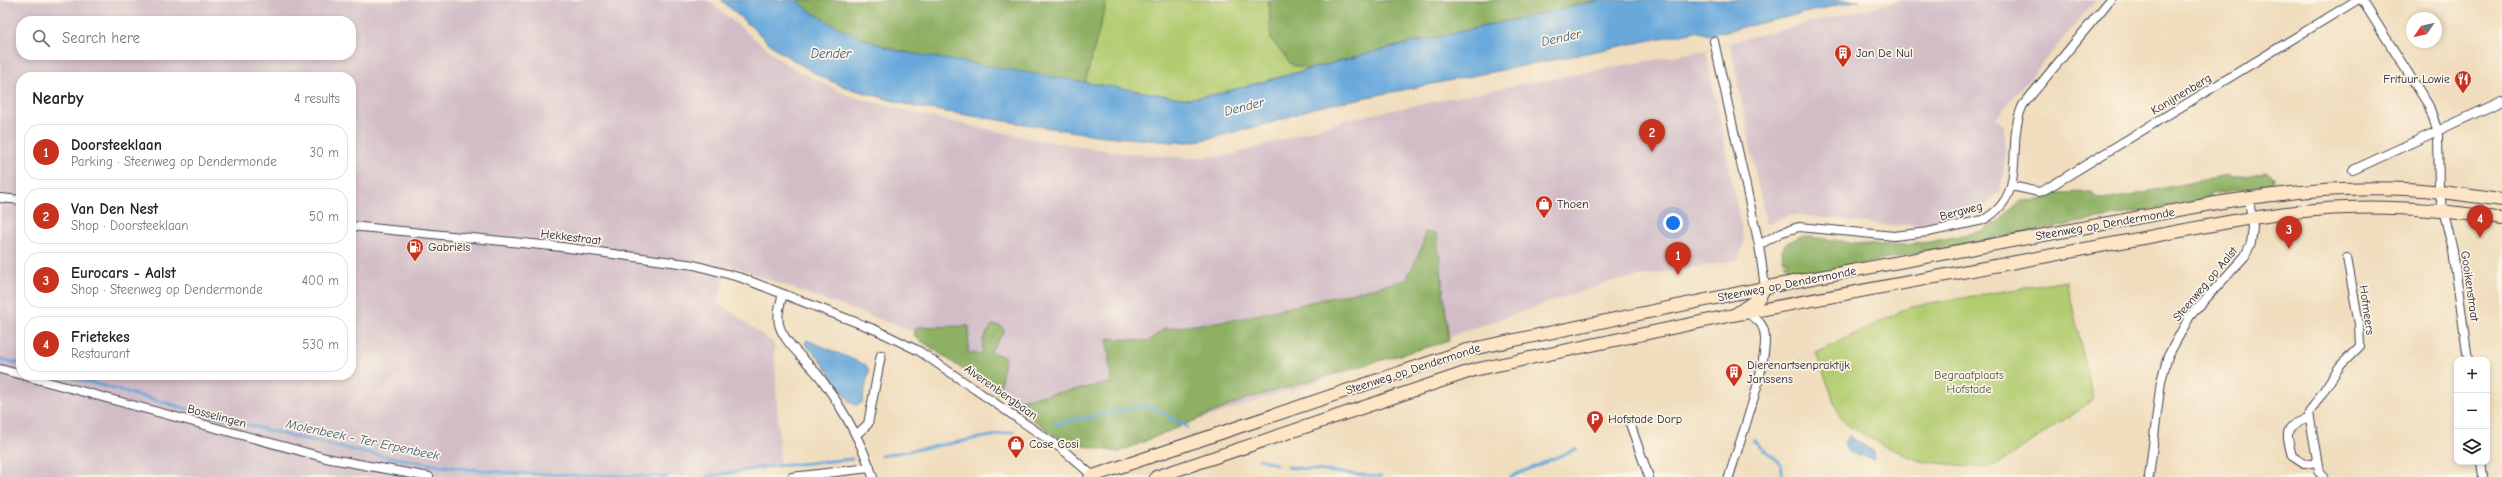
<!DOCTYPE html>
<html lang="en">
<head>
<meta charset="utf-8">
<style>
	:root { --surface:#fff; --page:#f2f2f2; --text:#222; --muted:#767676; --line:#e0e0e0; --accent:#c8321e }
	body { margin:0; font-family:"Comic Neue",sans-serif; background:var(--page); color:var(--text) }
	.controls { position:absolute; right:12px; bottom:12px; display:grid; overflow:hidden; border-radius:8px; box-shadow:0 2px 6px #0003 }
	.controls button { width:36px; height:36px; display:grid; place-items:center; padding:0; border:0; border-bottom:1px solid var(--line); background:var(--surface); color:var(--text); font:20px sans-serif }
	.compass { position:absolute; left:2406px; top:12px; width:36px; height:36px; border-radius:50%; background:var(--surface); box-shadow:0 2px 6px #0003; rotate:236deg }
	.you { position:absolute; left:1673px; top:223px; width:14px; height:14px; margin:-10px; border:3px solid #fff; border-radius:50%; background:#1a73e8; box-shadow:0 0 0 6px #1a73e833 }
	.badge { display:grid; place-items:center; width:26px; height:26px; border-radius:50%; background:var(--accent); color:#fff; font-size:13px; font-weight:700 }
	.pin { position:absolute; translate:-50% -33px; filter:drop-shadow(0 1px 2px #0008) }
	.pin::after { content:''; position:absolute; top:21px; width:14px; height:12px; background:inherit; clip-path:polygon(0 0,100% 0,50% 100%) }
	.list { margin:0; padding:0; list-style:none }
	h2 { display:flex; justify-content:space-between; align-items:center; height:52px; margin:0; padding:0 16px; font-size:17px }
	h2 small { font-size:13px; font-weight:400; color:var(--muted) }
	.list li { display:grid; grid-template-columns:26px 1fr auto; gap:12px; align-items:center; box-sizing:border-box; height:56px; margin:0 8px 8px; padding:0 8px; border:1px solid var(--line); border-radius:16px }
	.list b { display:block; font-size:15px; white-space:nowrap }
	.list p { margin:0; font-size:13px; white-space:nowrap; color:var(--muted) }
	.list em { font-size:13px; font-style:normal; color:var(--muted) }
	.icon { flex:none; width:22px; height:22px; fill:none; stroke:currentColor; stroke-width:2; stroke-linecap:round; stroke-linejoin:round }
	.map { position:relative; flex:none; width:2502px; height:477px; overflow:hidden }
	.search { position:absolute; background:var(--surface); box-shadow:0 2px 6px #0003; left:16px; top:16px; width:340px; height:44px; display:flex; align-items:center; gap:10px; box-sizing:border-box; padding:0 14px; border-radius:16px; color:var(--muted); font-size:15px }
	.panel { position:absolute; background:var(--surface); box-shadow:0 2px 6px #0003; left:16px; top:72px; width:340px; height:308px; border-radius:16px }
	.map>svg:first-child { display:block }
	.industrial { fill:#d2bdc7; fill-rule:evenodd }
	.green { fill:#b2cc71; stroke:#6a7756 }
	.forest { fill:#8db063; stroke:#58694f }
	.water { fill:#68a8db; stroke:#45658b }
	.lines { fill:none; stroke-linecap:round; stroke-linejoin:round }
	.stream { stroke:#68a8db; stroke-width:3 }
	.street-casing { stroke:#413e4e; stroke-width:10 }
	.secondary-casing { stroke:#413e4e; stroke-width:14 }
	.street { stroke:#fff; stroke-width:8 }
	.secondary { stroke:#fde5c5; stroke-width:12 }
	.labels { text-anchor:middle; stroke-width:3.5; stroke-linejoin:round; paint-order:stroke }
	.poi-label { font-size:12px; fill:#22223b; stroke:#fcf5e5; text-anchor:start }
	.street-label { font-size:12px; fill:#22223b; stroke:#fcf5e5 }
	.park-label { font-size:12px; fill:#4d554b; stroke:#fcf5e5 }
	.water-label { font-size:13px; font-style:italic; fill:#3e587b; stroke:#fcf5e5 }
</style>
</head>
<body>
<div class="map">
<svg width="2502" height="477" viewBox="0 0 2502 477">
	<rect width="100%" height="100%" fill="#fcf5e5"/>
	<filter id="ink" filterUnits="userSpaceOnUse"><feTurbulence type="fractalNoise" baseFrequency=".025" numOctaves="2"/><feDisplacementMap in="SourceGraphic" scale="8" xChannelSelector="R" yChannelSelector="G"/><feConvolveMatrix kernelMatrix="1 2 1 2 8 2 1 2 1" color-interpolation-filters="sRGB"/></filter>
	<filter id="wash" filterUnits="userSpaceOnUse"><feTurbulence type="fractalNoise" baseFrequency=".012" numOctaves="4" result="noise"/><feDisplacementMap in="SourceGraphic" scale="16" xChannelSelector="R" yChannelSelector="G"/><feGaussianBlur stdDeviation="0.9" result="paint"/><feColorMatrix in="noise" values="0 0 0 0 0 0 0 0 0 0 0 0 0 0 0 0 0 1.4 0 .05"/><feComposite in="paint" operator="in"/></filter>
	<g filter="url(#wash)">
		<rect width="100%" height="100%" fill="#f0ddbd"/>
		<path class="industrial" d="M0,0h707l81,66 61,30 86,22 99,21 89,14 69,5 40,-3 116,-36 142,-29 216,-40 24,-8 174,-42h192l-100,118 8,8 1,35 -5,29 -17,18 -61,15 -29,3 -96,-11h-8l-23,10 -36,-182 -24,8 38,190 -6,19 -129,22 -269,92 -234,76 -33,-8 -66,-51 -90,-58 -188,-68 -11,38 56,40 6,123 -74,11h-706zM21,21h330v34h-330zM21,77h330v298h-330z"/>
		<g class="green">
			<path d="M1107,0h162l2,39 21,26 18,4 -93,25 -30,5 -102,-16z"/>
			<path d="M2067,281l26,119 -93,63 -15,5 -65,-7 -38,-16 -33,-19 -9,-9 -24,-64 96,-47z"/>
		</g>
		<g class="forest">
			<path d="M797,0h310l-22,83c-85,-14 -224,-23 -288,-83z"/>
			<path d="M1269,0h332l-216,49 -75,20 -18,-4 -21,-26z"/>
			<path d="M2267,172l6,5 -1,8 -62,9v4l-417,79 -9,-14h5v-2l-6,-1 -1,-9 3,-7 14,-7h11l63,8h33l23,-3 53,-11 16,-9 22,-21 20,-1 16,-7 36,-1 6,7 37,-3v-2l92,-19 6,3z"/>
			<path d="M1425,232l12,2 12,107 -203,58 -127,53 -53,-9 -58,-41 103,-19 -4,-45 41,3 16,-12 74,-10 168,-39 16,-33z"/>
			<path d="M992,325l9,1 4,5 -15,21 15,5 -6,37 -85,-58 2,-9 53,-1 -1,27 14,1 1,-15z"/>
		</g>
		<g class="water">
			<path d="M721,0h76c27,25 64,38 99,51l291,48 30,-5 168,-45 216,-49h259l-151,35 -13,-4 -383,77 -39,14 -62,16 -23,4h-18l-76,-7 -180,-28 -70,-20 -24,-10 -44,-27z"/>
			<path d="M807,340l59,25 3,6 -7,32 -6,2 -6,-3 -31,-44 -14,-14z"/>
			<path d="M1849,436l25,16v7l-26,-7 -4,-9z"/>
		</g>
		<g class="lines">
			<g class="stream">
				<path d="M0,359l21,5"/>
				<path d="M63,375c128,34 256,74 388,92 71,9 144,8 216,10"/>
				<path d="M1055,424l89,-18 12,3 31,18"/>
				<path d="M1753,440l28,24 2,13"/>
				<path d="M881,456l132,-24"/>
				<path d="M1259,459l17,5"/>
				<path d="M1287,467l95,10"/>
				<path d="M706,477l59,-10 87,-8"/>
				<path d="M1510,477l66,-28"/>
			</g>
		</g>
	</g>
	<g filter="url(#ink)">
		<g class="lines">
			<g class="street-casing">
				<g id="street">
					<path d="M2362,0l67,106 9,26 1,60 14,59 15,109"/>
					<path d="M1714,41l45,204 6,42"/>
					<path d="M2353,170l149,-69"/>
					<path d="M2012,186l27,6 7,-3 311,-189"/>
					<path d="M0,198l21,2"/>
					<path d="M351,226l211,21 132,18 48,13 41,16c-3,10 -6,20 -4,30 4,19 32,40 43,56 21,29 40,63 51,97"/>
					<path d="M1759,245l23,-13 17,-5 95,9 34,-4 55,-12c48,-26 21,-75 40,-115l87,-105"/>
					<path d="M783,294l93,36 43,21 143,98 31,27"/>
					<path d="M0,369l326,89 103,19"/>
					<path d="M2308,419c-25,6 -22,15 -16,37l12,8 13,-2"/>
					<path d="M1629,421l20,56"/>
					<path d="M856,435l12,-11 13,-69"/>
					<path d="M2481,462l2,15"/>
					<path d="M792,477l78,-9"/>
					<path d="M1729,477c9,-31 42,-119 35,-146 -2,-9 -9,-13 -16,-17"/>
					<path d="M2149,477l12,-96 7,-25 22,-40 55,-60 6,-13 2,-15 -4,-30"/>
					<path d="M2323,477l-4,-6 -10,-58 31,-47 20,-20 -1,-22 -12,-66"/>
				</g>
			</g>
			<g class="secondary-casing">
				<g id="secondary">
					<path d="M1736,314l23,-16 6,-11"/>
					<path d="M1090,477l377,-127 325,-68 424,-79c63,-10 125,-17 189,-14 32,1 65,7 97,11"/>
					<path d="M1156,477l318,-107 259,-55 490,-92c41,-7 82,-14 124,-15 52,-2 104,3 155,11"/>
				</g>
			</g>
			<use href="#street" class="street"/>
			<use href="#secondary" class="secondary"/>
		</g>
	</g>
	<defs>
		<g id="building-pin" transform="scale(0.9)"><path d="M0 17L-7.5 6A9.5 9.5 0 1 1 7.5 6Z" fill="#c8321e" stroke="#fcf5e5"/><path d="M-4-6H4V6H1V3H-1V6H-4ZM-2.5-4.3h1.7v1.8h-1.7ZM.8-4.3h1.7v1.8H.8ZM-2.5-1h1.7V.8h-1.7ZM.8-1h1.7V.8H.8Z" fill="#fff"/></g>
		<g id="restaurant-pin" transform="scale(0.9)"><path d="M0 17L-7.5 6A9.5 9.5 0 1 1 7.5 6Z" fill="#c8321e" stroke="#fcf5e5"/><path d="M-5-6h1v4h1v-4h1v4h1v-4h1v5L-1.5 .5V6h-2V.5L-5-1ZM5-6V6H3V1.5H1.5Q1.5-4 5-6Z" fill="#fff"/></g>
		<g id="shop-pin" transform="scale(0.9)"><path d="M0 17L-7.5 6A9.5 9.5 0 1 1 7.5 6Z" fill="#c8321e" stroke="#fcf5e5"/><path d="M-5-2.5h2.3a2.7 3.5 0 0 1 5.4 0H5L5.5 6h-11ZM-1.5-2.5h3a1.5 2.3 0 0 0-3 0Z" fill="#fff"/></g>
		<g id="fuel-pin" transform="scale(0.9)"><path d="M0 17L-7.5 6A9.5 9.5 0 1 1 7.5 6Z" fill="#c8321e" stroke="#fcf5e5"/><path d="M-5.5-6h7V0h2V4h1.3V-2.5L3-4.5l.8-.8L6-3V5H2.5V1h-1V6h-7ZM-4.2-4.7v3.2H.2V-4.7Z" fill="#fff"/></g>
		<g id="parking-pin" transform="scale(0.9)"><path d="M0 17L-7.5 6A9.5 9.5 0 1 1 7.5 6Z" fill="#c8321e" stroke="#fcf5e5"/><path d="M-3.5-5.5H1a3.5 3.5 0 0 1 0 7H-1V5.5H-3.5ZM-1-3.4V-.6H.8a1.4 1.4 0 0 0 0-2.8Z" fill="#fff"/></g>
	</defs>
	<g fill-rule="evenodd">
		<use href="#building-pin" x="1843" y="53"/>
		<use href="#restaurant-pin" x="2463" y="79"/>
		<use href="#shop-pin" x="1544" y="204"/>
		<use href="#fuel-pin" x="415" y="247"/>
		<use href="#building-pin" x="1734" y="372"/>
		<use href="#parking-pin" x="1595" y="419"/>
		<use href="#shop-pin" x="1016" y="444"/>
	</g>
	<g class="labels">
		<g class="poi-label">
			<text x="1856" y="57">Jan De Nul</text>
			<text x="2450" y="83" text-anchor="end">Frituur Lowie</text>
			<text x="1557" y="208">Thoen</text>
			<text x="428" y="251">Gabriëls</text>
			<text x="1747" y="369">Dierenartsenpraktijk<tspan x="1747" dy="14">Janssens</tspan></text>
			<text x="1608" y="423">Hofstade Dorp</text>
			<text x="1029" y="448">Cose Cosi</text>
		</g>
		<g class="street-label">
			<text transform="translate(2181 94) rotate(-31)" y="4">Konijnenberg</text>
			<text transform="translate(1961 211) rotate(-15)" y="4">Bergweg</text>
			<text transform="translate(2105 224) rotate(-10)" y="4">Steenweg op Dendermonde</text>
			<text transform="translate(571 237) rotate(7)" y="4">Hekkestraat</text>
			<text transform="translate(1787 284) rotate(-11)" y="4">Steenweg op Dendermonde</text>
			<text transform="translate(2205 284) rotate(-50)" y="4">Steenweg op Aalst</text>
			<text transform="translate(2470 286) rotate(82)" y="4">Gooikenstraat</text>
			<text transform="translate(2367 310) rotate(82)" y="4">Hofmeers</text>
			<text transform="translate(1413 369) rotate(-18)" y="4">Steenweg op Dendermonde</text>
			<text transform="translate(1001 392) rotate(35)" y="4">Alverenbergbaan</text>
			<text transform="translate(217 416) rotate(15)" y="4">Bosselingen</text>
		</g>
		<g class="park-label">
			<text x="1969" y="379">Begraafplaats<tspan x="1969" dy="14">Hofstade</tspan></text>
		</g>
		<g class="water-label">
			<text transform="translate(1561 37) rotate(-12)" y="5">Dender</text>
			<text x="831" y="58">Dender</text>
			<text transform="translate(1244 106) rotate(-14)" y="5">Dender</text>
			<text transform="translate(363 439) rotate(12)" y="5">Molenbeek - Ter Erpenbeek</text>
		</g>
	</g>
</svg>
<div class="controls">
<button>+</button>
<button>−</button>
<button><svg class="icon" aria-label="layers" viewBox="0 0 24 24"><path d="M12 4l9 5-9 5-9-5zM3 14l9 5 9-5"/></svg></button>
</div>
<svg class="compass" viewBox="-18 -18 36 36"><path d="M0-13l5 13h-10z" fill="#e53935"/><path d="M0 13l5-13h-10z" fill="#767676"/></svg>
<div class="you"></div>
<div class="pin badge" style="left:1678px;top:275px">1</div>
<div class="pin badge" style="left:1652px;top:152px">2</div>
<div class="pin badge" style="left:2289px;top:249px">3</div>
<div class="pin badge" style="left:2480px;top:238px">4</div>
<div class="search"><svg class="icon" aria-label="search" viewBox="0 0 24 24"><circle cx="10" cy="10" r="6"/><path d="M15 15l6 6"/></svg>Search here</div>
<section class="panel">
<h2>Nearby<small>4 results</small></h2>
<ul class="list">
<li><span class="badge">1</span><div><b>Doorsteeklaan</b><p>Parking · Steenweg op Dendermonde</p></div><em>30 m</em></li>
<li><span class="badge">2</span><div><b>Van Den Nest</b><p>Shop · Doorsteeklaan</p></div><em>50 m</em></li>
<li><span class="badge">3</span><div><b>Eurocars - Aalst</b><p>Shop · Steenweg op Dendermonde</p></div><em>400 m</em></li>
<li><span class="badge">4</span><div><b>Frietekes</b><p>Restaurant</p></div><em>530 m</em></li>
</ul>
</section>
</div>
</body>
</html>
